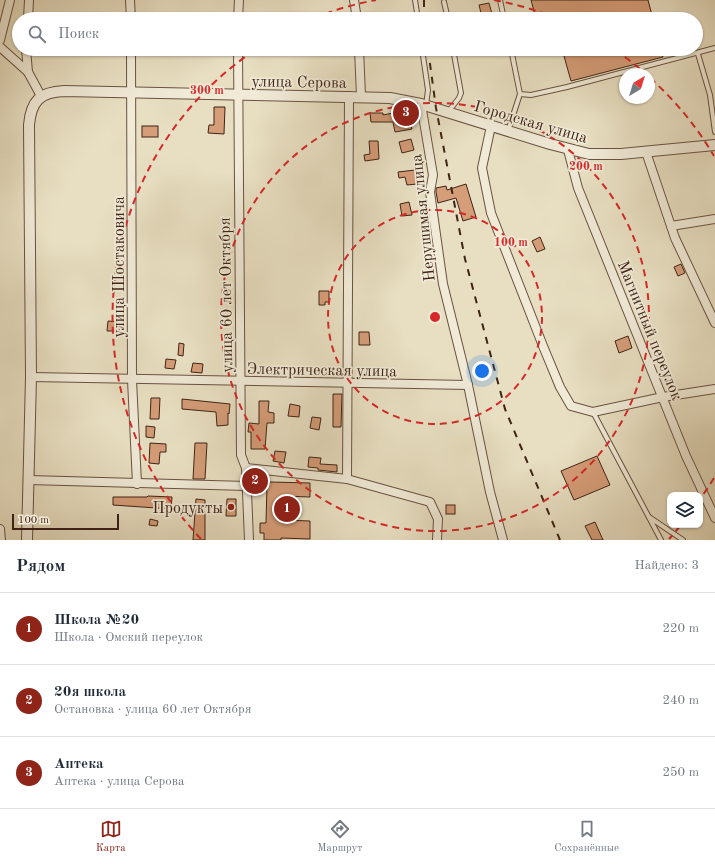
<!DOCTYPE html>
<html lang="ru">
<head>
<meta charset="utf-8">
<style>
	:root { --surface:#fff; --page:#f6f6f7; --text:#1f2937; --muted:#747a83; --line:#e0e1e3; --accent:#8f2418 }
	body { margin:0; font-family:"Old Standard TT",serif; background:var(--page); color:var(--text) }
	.controls { position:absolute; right:12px; bottom:12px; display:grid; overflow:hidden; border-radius:8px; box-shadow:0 1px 3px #0004 }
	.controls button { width:36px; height:36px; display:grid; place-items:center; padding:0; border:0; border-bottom:1px solid var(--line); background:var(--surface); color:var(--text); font:20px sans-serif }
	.compass { position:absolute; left:619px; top:68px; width:36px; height:36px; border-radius:50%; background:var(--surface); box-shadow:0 1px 3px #0004; rotate:38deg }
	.scale { position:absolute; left:12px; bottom:10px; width:107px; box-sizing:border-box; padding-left:4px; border:2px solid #3f2316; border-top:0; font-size:11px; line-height:14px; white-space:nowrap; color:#3f2316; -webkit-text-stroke:3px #f0ead7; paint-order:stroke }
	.you { position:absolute; left:482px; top:371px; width:14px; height:14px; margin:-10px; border:3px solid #fff; border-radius:50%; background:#1a73e8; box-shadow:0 0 0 6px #1a73e833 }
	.badge { display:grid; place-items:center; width:26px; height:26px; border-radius:50%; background:var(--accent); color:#fff; font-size:13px; font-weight:700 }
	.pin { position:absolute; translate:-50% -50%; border:2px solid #fff; box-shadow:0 1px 4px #0006 }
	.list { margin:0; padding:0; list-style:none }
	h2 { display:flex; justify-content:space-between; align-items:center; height:52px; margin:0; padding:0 16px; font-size:17px }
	h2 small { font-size:13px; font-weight:400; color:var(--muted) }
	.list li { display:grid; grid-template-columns:26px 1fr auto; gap:12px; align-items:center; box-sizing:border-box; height:72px; padding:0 16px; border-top:1px solid var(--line) }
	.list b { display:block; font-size:15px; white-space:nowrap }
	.list p { margin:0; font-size:13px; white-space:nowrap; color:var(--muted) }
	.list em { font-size:13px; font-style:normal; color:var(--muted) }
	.icon { flex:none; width:22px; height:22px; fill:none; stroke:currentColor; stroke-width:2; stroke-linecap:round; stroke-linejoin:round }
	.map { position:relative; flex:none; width:715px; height:540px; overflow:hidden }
	.search { position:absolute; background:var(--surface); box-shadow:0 1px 3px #0004; left:12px; right:12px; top:12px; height:44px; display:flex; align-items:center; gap:10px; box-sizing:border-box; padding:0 14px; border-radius:22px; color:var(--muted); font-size:15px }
	.sheet { height:268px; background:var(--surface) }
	nav { display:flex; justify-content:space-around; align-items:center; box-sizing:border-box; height:56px; border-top:1px solid var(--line); background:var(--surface); font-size:11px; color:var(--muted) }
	nav a { display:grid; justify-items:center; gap:2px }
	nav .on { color:var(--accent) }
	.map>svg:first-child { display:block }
	.building { fill:#d59d78; stroke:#3f2316 }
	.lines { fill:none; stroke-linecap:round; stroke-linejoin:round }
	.service-casing { stroke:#695241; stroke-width:6 }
	.minor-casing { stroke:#695241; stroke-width:10 }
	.tertiary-casing { stroke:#695241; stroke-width:12 }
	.service { stroke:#f0ead7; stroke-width:4 }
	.minor { stroke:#f0ead7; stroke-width:8 }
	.tertiary { stroke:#f0ead7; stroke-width:10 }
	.rail { stroke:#3f2316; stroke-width:2; stroke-dasharray:7 7; stroke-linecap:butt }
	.ring { fill:none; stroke:#d62828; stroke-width:2; stroke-dasharray:7 5 }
	.poi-dot { fill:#8f2418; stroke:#f0ead7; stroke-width:1.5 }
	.labels { text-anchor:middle; stroke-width:3.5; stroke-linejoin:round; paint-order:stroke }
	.street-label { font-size:16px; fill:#3f2316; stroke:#f0ead7 }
	.poi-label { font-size:16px; fill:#3f2316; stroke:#f0ead7; text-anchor:end }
	.centre { fill:#d62828; stroke:#f0ead7; stroke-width:2 }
	.ring-label { font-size:12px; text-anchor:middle; font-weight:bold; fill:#d62828; stroke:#f0ead7; stroke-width:3.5; stroke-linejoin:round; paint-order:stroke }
</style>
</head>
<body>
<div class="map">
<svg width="715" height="540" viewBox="0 0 715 540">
	<rect width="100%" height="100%" fill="#e8dfc2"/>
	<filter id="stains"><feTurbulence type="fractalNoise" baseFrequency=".005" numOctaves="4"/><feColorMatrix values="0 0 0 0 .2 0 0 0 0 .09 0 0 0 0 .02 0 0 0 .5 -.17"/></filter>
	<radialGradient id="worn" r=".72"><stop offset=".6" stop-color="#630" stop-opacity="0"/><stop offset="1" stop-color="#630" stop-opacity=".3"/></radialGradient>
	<g class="building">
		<path d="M531,0h117l5,19h-117z"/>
		<path d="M489,3l3,11 -10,3 -3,-12z"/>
		<path d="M562,49h99l2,8 -92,24z"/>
		<path d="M214,107h11l-1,27 -16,-1 1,-8h5z"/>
		<path d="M408,110l4,19 -17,3 -2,-10h-22l-1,-9h13v2z"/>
		<rect x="142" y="126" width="16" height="11"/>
		<path d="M411,139l3,11 -12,3 -3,-11z"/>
		<path d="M369,141h9l1,18 -14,2 -1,-6 6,-1z"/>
		<path d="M415,170l2,14 -10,1 -2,-8 -6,1 -1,-6z"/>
		<path d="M466,184l10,33 -13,4 -7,-23 -18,5 -2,-11v-4l10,-2 1,4z"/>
		<path d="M409,202l3,13 -10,1 -2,-12z"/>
		<path d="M540,237l5,12 -8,3 -5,-11z"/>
		<path d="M681,264l4,9 -7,3 -4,-9z"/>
		<path d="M319,291h10v11h-4v3h-6z"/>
		<path d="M108,321l12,1v9h-13z"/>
		<path d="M359,332h10l1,13h-11z"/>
		<path d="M628,336l4,12 -13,5 -4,-12z"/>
		<path d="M179,343l5,1 -1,12 -5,-1z"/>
		<path d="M166,359l10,1 -2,9 -9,-1z"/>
		<path d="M193,363l10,1 -1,9 -11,-1z"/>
		<path d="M333,394h9l-1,33h-8z"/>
		<path d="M151,398h9l-1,21h-9z"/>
		<path d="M182,399l48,5 -1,10 -1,-1v12l-11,1 -1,-14 -34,-3z"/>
		<path d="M259,401h10l-1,11 6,1v10h-7l-2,26h-14v-17h-3l1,-9 10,1z"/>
		<path d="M290,404l10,2 -1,11 -11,-1z"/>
		<path d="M312,417l9,1 -2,12 -9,-2z"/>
		<path d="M146,426l9,1 -1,11 -8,-1z"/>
		<path d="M150,443l16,1v8h-6l-1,12 -10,-1z"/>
		<path d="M195,443h12l-2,36h-12z"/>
		<path d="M275,451l11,1 -2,11 -11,-2z"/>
		<path d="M597,456l13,29 -36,15 -13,-29z"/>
		<path d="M309,457l12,1 -1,6 17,1v7l-19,-2v-2l-10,-1z"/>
		<path d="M270,482l40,1v14l-29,-1v24l29,1v18l-29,-1v2h-17v-7h-4v-10h6l1,-38h2z"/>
		<path d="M148,496l24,1 -1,12 -58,-4v-8h34z"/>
		<path d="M196,499l9,1v40h-12z"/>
		<path d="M227,499h9v17h-10z"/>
		<rect x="446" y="505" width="9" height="9"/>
		<path d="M150,519l8,2 -1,5 -8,-1z"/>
		<path d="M595,522l8,18h-11l-7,-14z"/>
	</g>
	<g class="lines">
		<g class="service-casing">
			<g id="service">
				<path d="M415,0l3,19"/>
				<path d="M500,0l4,19"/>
				<path d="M444,2l4,17"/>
				<path d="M422,49l6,41 -2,15"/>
				<path d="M698,54l12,41 5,37"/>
				<path d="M520,94l11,1 36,-8 148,-39"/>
				<path d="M448,112l11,-14 2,-5 -8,-44"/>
				<path d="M508,131l12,-37 -9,-45"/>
				<path d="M593,412l68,128"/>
				<path d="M649,517l34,23"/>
			</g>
		</g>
		<g class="minor-casing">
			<g id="minor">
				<path d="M130,0l1,19"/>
				<path d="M354,0l3,19"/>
				<path d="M28,19l1,-19"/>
				<path d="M238,19l1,-19"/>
				<path d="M0,40l10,-40"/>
				<path d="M0,47l28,25"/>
				<path d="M26,49l2,23 13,24"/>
				<path d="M131,49l1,331 5,104"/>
				<path d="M238,49l3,406 5,13 3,72"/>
				<path d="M359,49l2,47"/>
				<path d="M421,104l12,71 -3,17 13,92 25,101 22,107 13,48"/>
				<path d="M491,126l-9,42 9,45 52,133 17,41 11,19 22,6 70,-15 52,-8"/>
				<path d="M568,150l10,38 108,268 29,62"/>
				<path d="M646,152l29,86 40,85"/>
				<path d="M671,226l44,-7"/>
				<path d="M31,377l437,8"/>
				<path d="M246,468l101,11 83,23 8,17 -1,21"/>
				<path d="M347,479l2,-383"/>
				<path d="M29,480l218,6"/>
				<path d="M0,529l1,11"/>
			</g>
		</g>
		<g class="tertiary-casing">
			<path id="tertiary" d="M27,540l4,-163 -2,-252c2,-24 11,-33 35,-34l326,7 31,6 129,40 39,10h32l94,-9"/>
		</g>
		<use href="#service" class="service"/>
		<use href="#minor" class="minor"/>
		<use href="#tertiary" class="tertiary"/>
		<g class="rail">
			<path d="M424,0v19"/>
			<path d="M428,49l8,59 29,151 40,150 55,131"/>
		</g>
	</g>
	<g class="ring">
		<circle cx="435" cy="317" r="107"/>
		<circle cx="435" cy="317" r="214"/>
		<path d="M714 478A322 322 0 0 1 700 499M680 526A322 322 0 0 1 669 539M201 539A322 322 0 0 1 255 50M314 18A322 322 0 0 1 376 0M494 0A322 322 0 0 1 556 18M615 50A322 322 0 0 1 646 74M650 78A322 322 0 0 1 714 156"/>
	</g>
	<circle class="poi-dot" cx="231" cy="507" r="4"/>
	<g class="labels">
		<g class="street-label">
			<text transform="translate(299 81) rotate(1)" y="6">улица Серова</text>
			<text transform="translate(531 121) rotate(16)" y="6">Городская улица</text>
			<text transform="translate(422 218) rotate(-96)" y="6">Нерушимая улица</text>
			<text transform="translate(118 267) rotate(-90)" y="6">улица Шостаковича</text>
			<text transform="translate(225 295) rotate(-91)" y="6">улица 60 лет Октября</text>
			<text transform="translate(651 330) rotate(68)" y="6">Магнитный переулок</text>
			<text transform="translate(322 369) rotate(1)" y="6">Электрическая улица</text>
		</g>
		<g class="poi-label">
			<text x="223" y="513">Продукты</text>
		</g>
	</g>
	<circle cx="435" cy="317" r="6" class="centre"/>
	<g class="ring-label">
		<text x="207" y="94">300 m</text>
		<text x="586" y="170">200 m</text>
		<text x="511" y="246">100 m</text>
	</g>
	<rect width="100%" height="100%" filter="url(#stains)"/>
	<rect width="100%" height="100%" fill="url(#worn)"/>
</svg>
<div class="controls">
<button><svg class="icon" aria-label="layers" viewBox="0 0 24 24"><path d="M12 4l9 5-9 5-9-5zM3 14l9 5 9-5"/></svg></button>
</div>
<svg class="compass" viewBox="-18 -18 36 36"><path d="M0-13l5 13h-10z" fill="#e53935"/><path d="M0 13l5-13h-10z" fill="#747a83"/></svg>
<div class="scale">100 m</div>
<div class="you"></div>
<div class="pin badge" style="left:287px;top:509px">1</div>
<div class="pin badge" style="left:255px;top:481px">2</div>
<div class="pin badge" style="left:406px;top:113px">3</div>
<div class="search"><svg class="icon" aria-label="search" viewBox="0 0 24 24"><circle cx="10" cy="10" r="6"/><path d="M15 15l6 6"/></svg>Поиск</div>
</div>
<section class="sheet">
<h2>Рядом<small>Найдено: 3</small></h2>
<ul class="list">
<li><span class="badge">1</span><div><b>Школа №20</b><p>Школа · Омский переулок</p></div><em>220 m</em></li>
<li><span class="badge">2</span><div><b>20я школа</b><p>Остановка · улица 60 лет Октября</p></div><em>240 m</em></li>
<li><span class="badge">3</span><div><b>Аптека</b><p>Аптека · улица Серова</p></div><em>250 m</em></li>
</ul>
</section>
<nav>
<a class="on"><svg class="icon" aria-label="map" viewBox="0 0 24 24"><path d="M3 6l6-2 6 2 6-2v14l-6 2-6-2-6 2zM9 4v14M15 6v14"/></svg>Карта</a>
<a><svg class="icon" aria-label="directions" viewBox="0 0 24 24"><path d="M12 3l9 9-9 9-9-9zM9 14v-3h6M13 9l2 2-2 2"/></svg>Маршрут</a>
<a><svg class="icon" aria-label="saved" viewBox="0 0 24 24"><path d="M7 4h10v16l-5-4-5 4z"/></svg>Сохранённые</a>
</nav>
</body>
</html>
